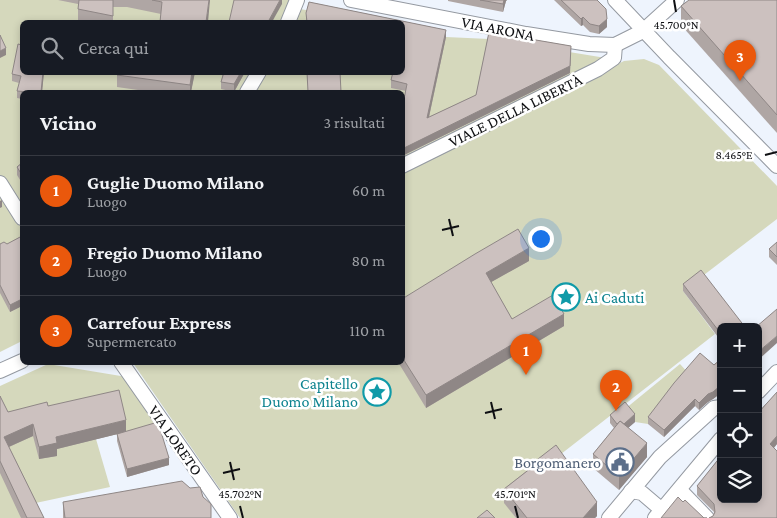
<!DOCTYPE html>
<html lang="it">
<head>
<meta charset="utf-8">
<style>
	:root { --surface:#171b24; --page:#20242c; --text:#f1f3f6; --muted:#9ea1a6; --line:#363941; --accent:#ea580c }
	body { margin:0; font-family:"Crimson Pro",serif; background:var(--page); color:var(--text) }
	.controls { position:absolute; right:15px; bottom:15px; display:grid; overflow:hidden; border-radius:8px; box-shadow:0 2px 8px #0003 }
	.controls button { width:45px; height:45px; display:grid; place-items:center; padding:0; border:0; border-bottom:1px solid var(--line); background:var(--surface); color:var(--text); font:25px sans-serif }
	.you { position:absolute; left:540px; top:238px; width:18px; height:18px; margin:-12px; border:4px solid #fff; border-radius:50%; background:#1a73e8; box-shadow:0 0 0 8px #1a73e833 }
	.badge { display:grid; place-items:center; width:32px; height:32px; border-radius:50%; background:var(--accent); color:#fff; font-size:16px; font-weight:700 }
	.pin { position:absolute; translate:-50% -41px; filter:drop-shadow(0 1px 2px #0008) }
	.pin::after { content:''; position:absolute; top:26px; width:18px; height:15px; background:inherit; clip-path:polygon(0 0,100% 0,50% 100%) }
	.list { margin:0; padding:0; list-style:none }
	h2 { display:flex; justify-content:space-between; align-items:center; height:65px; margin:0; padding:0 20px; font-size:21px }
	h2 small { font-size:16px; font-weight:400; color:var(--muted) }
	.list li { display:grid; grid-template-columns:32px 1fr auto; gap:15px; align-items:center; box-sizing:border-box; height:70px; padding:0 20px; border-top:1px solid var(--line) }
	.list b { display:block; font-size:19px; white-space:nowrap }
	.list p { margin:0; font-size:16px; white-space:nowrap; color:var(--muted) }
	.list em { font-size:16px; font-style:normal; color:var(--muted) }
	.icon { flex:none; width:28px; height:28px; fill:none; stroke:currentColor; stroke-width:2; stroke-linecap:round; stroke-linejoin:round }
	.map { position:relative; flex:none; width:777px; height:518px; overflow:hidden }
	.search { position:absolute; background:var(--surface); box-shadow:0 2px 8px #0003; left:20px; top:20px; width:385px; height:55px; display:flex; align-items:center; gap:12px; box-sizing:border-box; padding:0 18px; border-radius:8px; color:var(--muted); font-size:19px }
	.panel { position:absolute; background:var(--surface); box-shadow:0 2px 8px #0003; left:20px; top:90px; width:385px; height:275px; border-radius:8px }
	.map>svg:first-child { display:block }
	.green { fill:#d5d8bc }
	.lines { fill:none; stroke-linecap:round; stroke-linejoin:round }
	.street-casing { stroke:#9499a1; stroke-width:16 }
	.street { stroke:#fff; stroke-width:14 }
	.wall { fill:#afa6a4 }
	.shaded-wall { fill:#8f8786 }
	.building { fill:#ccc1bf; stroke:#8f8786 }
	.ticks { fill:none; stroke:#0e0f12; stroke-width:2 }
	.labels { text-anchor:middle; stroke-width:5; stroke-linejoin:round; paint-order:stroke }
	.street-label { font-size:16px; fill:#0e0f12; stroke:#fff }
	.culture-label { font-size:16px; fill:#0d838f; stroke:#fff; text-anchor:start }
	.service-label { font-size:16px; fill:#4e5e75; stroke:#fff; text-anchor:end }
	.ticks-label { font-size:12px; text-anchor:middle; fill:#0e0f12; stroke:#fff; stroke-width:5; stroke-linejoin:round; paint-order:stroke }
</style>
</head>
<body>
<div class="map">
<svg width="777" height="518" viewBox="0 0 777 518">
	<rect width="100%" height="100%" fill="#eef4fd"/>
	<g class="green">
		<path d="M0,0h297l-3,8 82,14h-354v50h380l1,-45 43,10 43,2 123,20 -209,106 -1,-73h-380v249l-22,11z"/>
		<path d="M644,59l15,6 118,121v33l-94,72 32,43 -177,138 -33,31 11,15h-276l-107,-155 269,-1 1,-192 221,-109z"/>
		<path d="M48,364l85,14 33,49 -40,5 -30,7 14,48 -79,17 7,14h-38v-132z"/>
		<path d="M680,364l9,10 -41,50 -13,-2 -10,-13z"/>
	</g>
	<g class="lines">
		<g class="street-casing">
			<g id="street">
				<path d="M351,0l175,34 63,10 26,1 28,-14 34,-31"/>
				<path d="M615,0l54,57 108,109"/>
				<path d="M288,22l9,-22"/>
				<path d="M247,92l12,-20"/>
				<path d="M402,166l196,-97 16,-11 1,-13"/>
				<path d="M0,183l22,35"/>
				<path d="M121,362l109,156"/>
				<path d="M0,371l22,-10"/>
				<path d="M758,392l19,-20"/>
				<path d="M680,490l27,28"/>
				<path d="M631,491l11,2 20,17"/>
				<path d="M609,518l51,-61 54,-49 7,-1"/>
				<path d="M655,518l66,-79"/>
			</g>
		</g>
		<use href="#street" class="street"/>
	</g>
	<g class="wall">
		<path d="M58,0h152l-49,14 -34,-7h-14v15h-35v-18z"/>
		<path d="M448,0h59l-1,1 -3,11 -55,-11z"/>
		<path d="M554,0h43l10,27 -8,7 -9,-2 -7,-7 -2,1z"/>
		<path d="M777,0v133l-96,-108v-19z"/>
		<path d="M309,2l137,28v7l-17,80 47,-22 13,-63 82,14 -1,27 -168,83v-47l4,-18 -15,-3v-8l2,-8h9v-50h-96v-9z"/>
		<path d="M22,72h22l-2,20h-20v7l-5,-1v-7l2,-8 -7,-2v-7z"/>
		<path d="M117,72h78l-4,20h-39l-35,-5z"/>
		<path d="M221,72h24l-11,20 -13,-3v-7l2,-9z"/>
		<path d="M21,156h1v27l-5,-8v-8l4,-4z"/>
		<path d="M22,236v70l-12,6 -10,-19v-49h7z"/>
		<path d="M777,242v23l-8,-8v-8z"/>
		<path d="M529,261l-38,21 21,37 52,7 -138,82 -28,-46h4v-63z"/>
		<path d="M683,284l38,43v14l-38,-50z"/>
		<path d="M721,359v34l-8,6 -5,3 -9,8 -4,-4 -31,31 -16,-13v-7z"/>
		<path d="M777,392v52l-3,4 3,3v67h-68l4,-2 1,-4 -17,-17v-9l24,-30v43h37v-86z"/>
		<path d="M0,396l8,16 40,-6 78,25 43,34 -42,12 -10,-36v-7l-60,15v7l-18,3 -6,-23 -24,11 35,71h-23l-21,-45z"/>
		<path d="M610,415l25,7 -7,6 19,29 -28,33 -26,-22v-14l21,-26 -4,-5z"/>
		<path d="M538,459l59,57 -2,2h-79l-12,-15v-14l34,-27z"/>
		<path d="M190,488l13,9 8,21h-148v-16z"/>
	</g>
	<g class="shaded-wall">
		<path d="M209,0h1l-2,22h-2z"/>
		<path d="M280,0h2v4l-10,18h-4z"/>
		<path d="M504,0h3l-1,1 -3,11v-8z"/>
		<path d="M583,17v8l-2,1v-7z"/>
		<path d="M607,19v8l-8,7v-8z"/>
		<path d="M446,30v7l-19,89v-8z"/>
		<path d="M571,46l-1,27 -168,83v-7z"/>
		<path d="M6,48v7l-6,3v-7z"/>
		<path d="M43,72h1l-2,20h-1z"/>
		<path d="M192,72h3l-4,20h-1v-7z"/>
		<path d="M241,72h4l-11,20v-8z"/>
		<path d="M2,200v7l-2,1v-7z"/>
		<path d="M529,248v13l-43,24v-12z"/>
		<path d="M22,299v7l-12,6v-7z"/>
		<path d="M564,314v12l-138,82v-13z"/>
		<path d="M777,336v7l-19,17v-8z"/>
		<path d="M721,385v8l-8,6 -5,3 -9,8v-7l9,-9z"/>
		<path d="M695,399v7l-31,31v-7z"/>
		<path d="M635,414v8l-15,13v-8z"/>
		<path d="M126,420v12l-69,17v7l-18,3v-12l17,-10z"/>
		<path d="M33,424v12l-29,13v-12z"/>
		<path d="M777,436v8l-7,8v-8z"/>
		<path d="M647,443v14l-28,33v-14z"/>
		<path d="M169,458v7l-42,12v-8z"/>
		<path d="M597,502v14l-2,2h-12z"/>
	</g>
	<g class="building">
		<path d="M79,0h34v16l-35,-7z"/>
		<path d="M152,0h57l-3,22h-46l2,-20z"/>
		<path d="M234,0h46l-12,22h-39z"/>
		<path d="M480,0h24l-1,4z"/>
		<path d="M561,0h36l9,9 1,10 -8,7 -9,-2 -7,-7 -2,2z"/>
		<path d="M689,0h88v115l-96,-109z"/>
		<path d="M309,2l137,28 -19,88 49,-23 13,-63 82,14 -1,20 -168,83v-40l5,-25 -16,-4 2,-8h9v-50h-95l-1,-9z"/>
		<path d="M0,35l6,13 -6,3z"/>
		<path d="M18,44l4,1v27h21l-2,20h-12l-12,-1 4,-15 -9,-2z"/>
		<path d="M117,72h75l-2,13 -73,-10z"/>
		<path d="M224,72h17l-7,12 -13,-2z"/>
		<path d="M307,72h33l1,20h-33z"/>
		<path d="M22,163v12l-5,-8z"/>
		<path d="M518,229l11,19 -43,25 26,46 41,-24 11,19 -138,81 -24,-38v-58l73,-45z"/>
		<path d="M22,236v63l-12,6 -10,-20v-41l4,-2 3,2z"/>
		<path d="M777,242v15l-8,-8z"/>
		<path d="M701,270l44,57h-24v7l-38,-50z"/>
		<path d="M777,309v27l-19,16v-25h-2z"/>
		<path d="M700,353l14,12 7,-6v26l-8,7 -5,2 -9,9 -4,-4 -31,31 -16,-13 26,-34z"/>
		<path d="M119,390l7,30 -70,17 1,6 -18,4 -6,-23 -29,13 40,81h-17l-27,-57v-65l8,16 39,-10 1,4z"/>
		<path d="M777,392v44l-7,8 7,7v67h-68l4,-2 2,-4 -1,-8 -17,-18 24,-30v43h37v-86z"/>
		<path d="M625,402l10,12 -11,10 -4,-3 -3,3 -7,-9z"/>
		<path d="M620,421l27,22 -28,33 -26,-22z"/>
		<path d="M158,422l11,36 -42,11 -10,-35z"/>
		<path d="M556,445l41,57 -14,16h-56l-23,-29 36,-28 -2,-2z"/>
		<path d="M182,481l8,7 10,-1 3,10 8,7v14h-146l-2,-16z"/>
		<path d="M678,497l5,5 2,-2 19,18h3h-46z"/>
		<path d="M487,510l8,8h-18z"/>
	</g>
	<path class="ticks" d="M674,0l2,12M765,155l12,-3M449,219l4,17M442,230l17,-4M491,402l4,17M485,413l17,-4M230,462l4,18M223,473l17,-4M240,506l3,12M515,506l3,12"/>
	<defs>
		<g id="sight-ring" transform="scale(1.4375)"><circle r="9.5" fill="#fff" stroke="#0f9aa8" stroke-width="1.5"/><path d="M0-6L1.8-2.2L6-1.7L2.9 1.2L3.7 5.4L0 3.3L-3.7 5.4L-2.9 1.2L-6-1.7L-1.8-2.2Z" fill="#0f9aa8"/></g>
		<g id="civic-ring" transform="scale(1.4375)"><circle r="9.5" fill="#fff" stroke="#5c6f8a" stroke-width="1.5"/><path d="M-.6-6.5H3V-4.5H.6V-3L4-1V1h2V6H-6V1h2V-1L-.6-3ZM-1.2 2.5V6h2.4V2.5Z" fill="#5c6f8a"/></g>
	</defs>
	<g fill-rule="evenodd">
		<use href="#sight-ring" x="566" y="297"/>
		<use href="#sight-ring" x="377" y="392"/>
		<use href="#civic-ring" x="620" y="462"/>
	</g>
	<g class="labels">
		<g class="street-label">
			<text transform="translate(498 28) rotate(11)" y="6">VIA ARONA</text>
			<text transform="translate(515 110) rotate(-26)" y="6">VIALE DELLA LIBERTÀ</text>
			<text transform="translate(176 440) rotate(55)" y="6">VIA LORETO</text>
		</g>
		<g class="culture-label">
			<text x="585" y="303">Ai Caduti</text>
			<text x="358" y="389" text-anchor="end">Capitello<tspan x="358" dy="18">Duomo Milano</tspan></text>
		</g>
		<g class="service-label">
			<text x="601" y="468">Borgomanero</text>
		</g>
	</g>
	<g class="ticks-label">
		<text x="676" y="29">45.700°N</text>
		<text x="734" y="159">8.465°E</text>
		<text x="240" y="498">45.702°N</text>
		<text x="515" y="498">45.701°N</text>
	</g>
</svg>
<div class="controls">
<button>+</button>
<button>−</button>
<button><svg class="icon" aria-label="locate" viewBox="0 0 24 24"><circle cx="12" cy="12" r="6"/><path d="M12 2v4M12 18v4M2 12h4M18 12h4"/></svg></button>
<button><svg class="icon" aria-label="layers" viewBox="0 0 24 24"><path d="M12 4l9 5-9 5-9-5zM3 14l9 5 9-5"/></svg></button>
</div>
<div class="you"></div>
<div class="pin badge" style="left:526px;top:375px">1</div>
<div class="pin badge" style="left:616px;top:411px">2</div>
<div class="pin badge" style="left:740px;top:81px">3</div>
<div class="search"><svg class="icon" aria-label="search" viewBox="0 0 24 24"><circle cx="10" cy="10" r="6"/><path d="M15 15l6 6"/></svg>Cerca qui</div>
<section class="panel">
<h2>Vicino<small>3 risultati</small></h2>
<ul class="list">
<li><span class="badge">1</span><div><b>Guglie Duomo Milano</b><p>Luogo</p></div><em>60 m</em></li>
<li><span class="badge">2</span><div><b>Fregio Duomo Milano</b><p>Luogo</p></div><em>80 m</em></li>
<li><span class="badge">3</span><div><b>Carrefour Express</b><p>Supermercato</p></div><em>110 m</em></li>
</ul>
</section>
</div>
</body>
</html>
